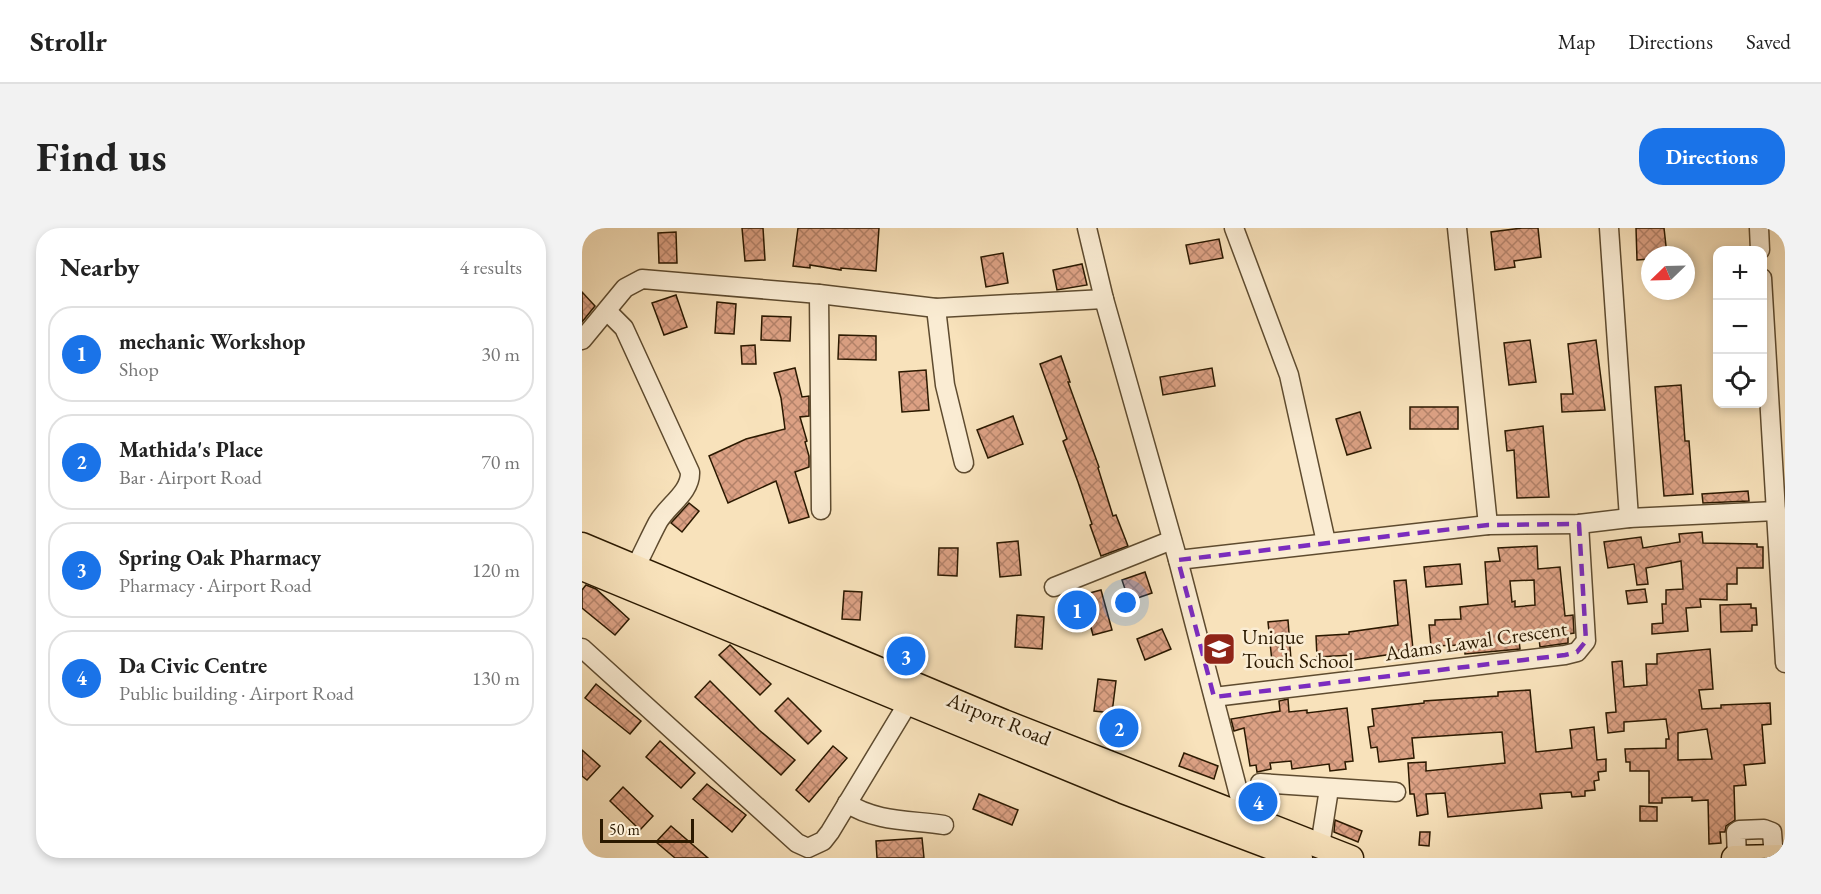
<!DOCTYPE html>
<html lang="en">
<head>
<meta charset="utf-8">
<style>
	:root { --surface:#fff; --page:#f2f2f2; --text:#222; --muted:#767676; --line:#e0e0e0; --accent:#1a73e8 }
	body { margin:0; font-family:"EB Garamond",serif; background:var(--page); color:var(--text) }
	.controls { position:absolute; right:18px; top:18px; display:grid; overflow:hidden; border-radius:12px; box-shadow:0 3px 9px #0003 }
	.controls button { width:54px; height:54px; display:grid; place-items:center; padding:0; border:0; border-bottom:2px solid var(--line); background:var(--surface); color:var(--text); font:30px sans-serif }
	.compass { position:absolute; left:1059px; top:18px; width:54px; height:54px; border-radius:50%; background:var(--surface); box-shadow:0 3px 9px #0003; rotate:247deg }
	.scale { position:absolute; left:18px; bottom:15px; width:94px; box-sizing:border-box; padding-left:6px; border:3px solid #2b1900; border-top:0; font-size:16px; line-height:21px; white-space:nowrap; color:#2b1900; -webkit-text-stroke:4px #faecd3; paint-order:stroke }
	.you { position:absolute; left:544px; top:375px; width:21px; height:21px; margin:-15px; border:4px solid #fff; border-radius:50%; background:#1a73e8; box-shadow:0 0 0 9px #1a73e833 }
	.badge { display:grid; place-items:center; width:39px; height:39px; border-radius:50%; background:var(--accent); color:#fff; font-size:20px; font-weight:700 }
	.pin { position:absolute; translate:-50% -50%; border:3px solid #fff; box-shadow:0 2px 6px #0006 }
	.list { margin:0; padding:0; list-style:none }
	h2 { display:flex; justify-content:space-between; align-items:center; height:78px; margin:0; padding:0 24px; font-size:26px }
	h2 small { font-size:20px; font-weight:400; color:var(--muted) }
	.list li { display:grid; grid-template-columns:39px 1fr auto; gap:18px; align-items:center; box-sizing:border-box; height:96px; margin:0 12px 12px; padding:0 12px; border:2px solid var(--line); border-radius:24px }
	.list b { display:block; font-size:22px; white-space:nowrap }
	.list p { margin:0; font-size:20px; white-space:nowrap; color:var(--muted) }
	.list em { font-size:20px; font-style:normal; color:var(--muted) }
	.icon { flex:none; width:33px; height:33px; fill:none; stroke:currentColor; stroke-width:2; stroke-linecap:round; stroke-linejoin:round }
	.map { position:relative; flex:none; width:1203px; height:630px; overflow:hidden; border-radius:24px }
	header { display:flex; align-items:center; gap:36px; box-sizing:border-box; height:84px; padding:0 30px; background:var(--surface); border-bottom:2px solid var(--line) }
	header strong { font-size:28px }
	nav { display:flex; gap:33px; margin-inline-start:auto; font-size:21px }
	.intro { display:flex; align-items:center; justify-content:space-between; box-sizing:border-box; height:144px; padding:0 36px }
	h1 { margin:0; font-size:42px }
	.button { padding:15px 27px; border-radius:24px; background:var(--accent); color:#fff; font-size:21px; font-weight:700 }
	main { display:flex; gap:36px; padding:0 36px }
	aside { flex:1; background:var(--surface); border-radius:24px; box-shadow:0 3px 9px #0003 }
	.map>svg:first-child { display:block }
	.building { fill:url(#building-cross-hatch); stroke:#2b1900; stroke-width:1.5; fill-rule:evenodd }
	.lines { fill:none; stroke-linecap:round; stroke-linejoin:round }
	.minor-casing { stroke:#5e4b2f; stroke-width:21 }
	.major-casing { stroke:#2b1900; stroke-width:27 }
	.minor { stroke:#faecd3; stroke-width:18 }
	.major { stroke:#f8e2bb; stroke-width:24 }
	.marked { fill:none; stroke:#7b2cbf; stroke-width:4.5; stroke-dasharray:12 8; stroke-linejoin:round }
	.labels { text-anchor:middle; stroke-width:5; stroke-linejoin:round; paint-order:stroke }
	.poi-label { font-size:21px; fill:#2b1900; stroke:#faecd3; text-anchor:start }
	.street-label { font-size:21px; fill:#2b1900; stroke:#faecd3 }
</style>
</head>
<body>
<header>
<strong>Strollr</strong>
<nav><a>Map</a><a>Directions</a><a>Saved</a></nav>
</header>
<div class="intro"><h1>Find us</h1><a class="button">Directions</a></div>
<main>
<aside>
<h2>Nearby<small>4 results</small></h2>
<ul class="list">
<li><span class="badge">1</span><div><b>mechanic Workshop</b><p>Shop</p></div><em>30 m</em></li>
<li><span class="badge">2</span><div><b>Mathida's Place</b><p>Bar · Airport Road</p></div><em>70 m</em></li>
<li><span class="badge">3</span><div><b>Spring Oak Pharmacy</b><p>Pharmacy · Airport Road</p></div><em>120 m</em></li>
<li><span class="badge">4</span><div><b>Da Civic Centre</b><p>Public building · Airport Road</p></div><em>130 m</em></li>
</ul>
</aside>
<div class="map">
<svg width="1203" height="630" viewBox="0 0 1203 630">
	<defs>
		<pattern id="building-cross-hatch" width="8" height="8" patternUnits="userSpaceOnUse" patternTransform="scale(1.5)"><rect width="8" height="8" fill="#dca184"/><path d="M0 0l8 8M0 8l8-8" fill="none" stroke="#b3826a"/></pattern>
	</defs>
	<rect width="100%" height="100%" fill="#f8e2bb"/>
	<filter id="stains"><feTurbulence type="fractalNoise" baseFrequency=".00333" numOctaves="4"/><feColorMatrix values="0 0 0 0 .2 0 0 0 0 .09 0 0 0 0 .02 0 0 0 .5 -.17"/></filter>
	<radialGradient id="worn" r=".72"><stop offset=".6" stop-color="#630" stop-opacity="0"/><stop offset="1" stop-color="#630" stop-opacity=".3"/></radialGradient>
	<g class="building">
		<path d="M160,0h21l2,32 -20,1z"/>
		<path d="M216,0h81l-3,43 -35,-3v2l-31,-5v3l-17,-2z"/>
		<path d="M940,0h16l3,29 -27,4 1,6 -20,3 -4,-38z"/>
		<path d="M1054,0h28l3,27h-17v4l-13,1z"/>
		<path d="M94,4l1,31h-18l-1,-30z"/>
		<path d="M637,11l4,19 -33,6 -4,-19z"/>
		<path d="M421,25l5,30 -22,4 -5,-30z"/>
		<path d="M500,36l5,21 -30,5 -4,-20z"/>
		<path d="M0,64l13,14 -13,16z"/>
		<path d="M94,67l11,32 -23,8 -12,-32z"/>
		<path d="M135,74l19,2 -2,30 -19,-1z"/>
		<path d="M180,88l29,1 -1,24 -29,-1z"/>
		<path d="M257,107l37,1v24l-38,-1z"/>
		<path d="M948,112l6,42 -27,3 -5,-42z"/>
		<path d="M1014,112l9,70 -43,2 -1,-18h12l-5,-50z"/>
		<path d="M173,117l1,19h-14l-1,-18z"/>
		<path d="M479,128l9,26h-2l31,85 -1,1 15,48 3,-1 12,31 -27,10 -11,-31 2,-1 -14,-42 -15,-41 4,-2 -27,-75z"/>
		<path d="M213,140l7,29 7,-1v20l-9,1 7,24 -2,1 4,14v11l-14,5 14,45 -20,6 -13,-42 -48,22 -19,-47 37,-17 39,-10 -4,-31 -7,-25z"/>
		<path d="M630,140l3,18 -52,9 -3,-18z"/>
		<path d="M344,142l3,40 -27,2 -3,-40z"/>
		<path d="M1099,157l4,56h4l4,53 -29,2 -9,-109z"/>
		<rect x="828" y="179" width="48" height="22"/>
		<path d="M778,184l11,36 -24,7 -11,-36z"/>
		<path d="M431,188l10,28 -35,14 -11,-28z"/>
		<path d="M961,198l6,71 -32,1 -3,-48 -7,1 -2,-20z"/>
		<path d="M1166,263l1,10 -46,2 -1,-9z"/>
		<path d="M107,275l10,8 -17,21 -11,-9z"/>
		<path d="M1120,304l1,11 54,1v3h6v21h-26v16h-10v16l-27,-1 1,8 -15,1 2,23 -36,3v-10l11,-1 -1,-19h4v-14l17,-1 -2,-28 -35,7 2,16 -11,1 -3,-21 -26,4 -4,-26 37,-5 2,11 37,-6 -1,-8z"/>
		<path d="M436,313l3,34 -21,2 -3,-34z"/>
		<path d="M955,318l1,23 22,-2 5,49 8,-1 1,18 -6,1v9l-28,4 -1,-8 -20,1 1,9 -55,5 -1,-9 -33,1 -2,-21h6v-5l26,-1 -1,-12 28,-3 -3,-42 15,-1 -2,-13zM952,352l1,25 -20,2v-6l-3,1 -2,-21z"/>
		<path d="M357,320h19l-1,28 -19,-1z"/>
		<path d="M878,336l2,20 -36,3 -2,-20z"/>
		<path d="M563,344l7,21 -23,8 -7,-21z"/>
		<path d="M824,352l7,69 -14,1v3l-46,7 -1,-5 -35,2 -1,-21 33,-2v-2l49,-7 -4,-44z"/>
		<path d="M4,357l10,4 33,30 -14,16 -33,-27v-18z"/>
		<path d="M1063,361l2,13 -19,2 -2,-13z"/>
		<path d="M519,362l11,40 -19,5 -11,-40z"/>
		<path d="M262,363l18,1 -2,28 -18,-1z"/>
		<path d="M1169,376v4h5l1,17h-5v6l-31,1 -1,-27z"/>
		<path d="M435,387l27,2 -2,32 -27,-2z"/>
		<path d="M706,392l3,40 -19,2 -4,-40z"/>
		<path d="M580,401l9,20 -26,11 -8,-21z"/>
		<path d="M148,417l41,39 -11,11 -41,-40z"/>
		<path d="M1128,421l3,40 -14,1 3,19 19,-1v-3l49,-2 1,21 -9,1 3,38 -21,2 2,20 -12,1 1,34 -9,6 -1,6h-5l1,11 -12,1 -1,-44 -16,1v-4l-30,1v5h-13v-32h-19v-9h-4l-1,-13 41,-1v-9h3l-3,-20 -42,3v9l-16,2 -2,-20 10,-1 -4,-50 10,-1 2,26 23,-2 -1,-21h11v-10zM1125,501l5,30 -34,1v-27z"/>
		<path d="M516,451l18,2 -4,32 -18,-2z"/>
		<path d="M128,453l49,49 36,30 -14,15 -86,-78z"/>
		<path d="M14,456l45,37 -11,13 -45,-36z"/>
		<path d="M948,462l6,62 36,-4 -2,-18 24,-3 3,33 9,-1v12l-8,1 1,8 -5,1 1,9 -10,1v5l-13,1 -1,-5 -31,2 2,14 -94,9 -3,-24 -19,1 2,20 -11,2 -3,-22h-4l-2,-31 18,-1v9l79,-8 -3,-31 -90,6 2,20 -35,4 -2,-15 -6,1 -3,-21 6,-1 -2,-17 52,-6v-2l74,-5v-4z"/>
		<path d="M206,470l33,33 -13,13 -33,-33z"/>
		<path d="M706,471l1,13 18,-2v3l40,-5 6,53 -8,1 1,7 -16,2 -1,-7 -37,5 -1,-8 -21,2 1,6 -14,3 -1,-7 -6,1 -6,-38 -10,3 -3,-12 49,-8 -1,-10z"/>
		<path d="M78,513l35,32 -14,15 -35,-31z"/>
		<path d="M251,518l14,12 -38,44 -13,-12z"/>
		<path d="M0,522l18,16 -13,14 -5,-4z"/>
		<path d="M602,525l34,13 -4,13 -35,-13z"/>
		<path d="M125,556l39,31 -14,17 -39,-33z"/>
		<path d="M41,559l30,29 -13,14 -30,-29z"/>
		<path d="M397,566l39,16 -6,15 -39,-16z"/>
		<path d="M1058,578l17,1v14h-17z"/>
		<path d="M753,592l27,11 -4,11 -24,-10z"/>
		<path d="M89,598l37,32h-33l-19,-16z"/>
		<path d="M838,604h10l-1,14 -10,-1z"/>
		<path d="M340,610l2,20h-47l-1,-17z"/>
	</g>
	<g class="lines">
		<g class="minor-casing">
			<g id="minor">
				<path d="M505,0l17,71 74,261 67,258"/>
				<path d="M652,0l55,147 37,167"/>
				<path d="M875,0l31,297"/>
				<path d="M1027,0l20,290"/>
				<path d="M1177,0l1,22"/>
				<path d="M1180,50l23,385"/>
				<path d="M237,66l2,216"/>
				<path d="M354,80l9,77 19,78"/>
				<path d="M25,83l17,17 66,144c1,20 -22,33 -32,50 -8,15 -15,31 -23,46"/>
				<path d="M0,112l43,-52 17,-9 177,15 117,14 168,-9"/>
				<path d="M596,332l310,-35 91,-1 50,-6 147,-7"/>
				<path d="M472,359l118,-47"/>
				<path d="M0,420l215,195 11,5 15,-7 7,-9 78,-129"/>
				<path d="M632,469l351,-42 12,-3 9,-11 -7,-117"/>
				<path d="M678,555l136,9"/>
				<path d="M265,575c28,19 65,17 97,22"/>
				<path d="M738,618l9,-57"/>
				<path d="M1155,630l-1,-26 3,-2 25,-1 8,3 2,26"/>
			</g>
		</g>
		<g class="major-casing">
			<g id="major">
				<path d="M0,317l422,177 347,136"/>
				<path d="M0,340l541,223 177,67"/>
				<path d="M1152,630l51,-1"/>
			</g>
		</g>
		<use href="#minor" class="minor"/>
		<use href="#major" class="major"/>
	</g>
	<path class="marked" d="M997,296l7,117 -9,11 -12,3 -351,42 -36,-137 310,-35z"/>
	<defs>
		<g id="school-square" transform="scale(1.725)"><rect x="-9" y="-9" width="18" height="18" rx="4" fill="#8f2418" stroke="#faecd3"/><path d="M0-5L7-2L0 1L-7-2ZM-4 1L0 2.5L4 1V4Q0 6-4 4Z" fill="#fff"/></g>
	</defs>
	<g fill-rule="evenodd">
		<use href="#school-square" x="637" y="421"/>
	</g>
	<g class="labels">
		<g class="poi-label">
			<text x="660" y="416">Unique<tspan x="660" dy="24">Touch School</tspan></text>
		</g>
		<g class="street-label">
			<text transform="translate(894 413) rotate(-8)" y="7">Adams Lawal Crescent</text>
			<text transform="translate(417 491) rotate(22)" y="7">Airport Road</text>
		</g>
	</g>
	<rect width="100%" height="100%" filter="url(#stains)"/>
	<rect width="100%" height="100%" fill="url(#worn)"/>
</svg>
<div class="controls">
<button>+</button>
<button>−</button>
<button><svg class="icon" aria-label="locate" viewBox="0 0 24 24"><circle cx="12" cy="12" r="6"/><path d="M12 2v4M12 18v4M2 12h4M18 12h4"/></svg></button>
</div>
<svg class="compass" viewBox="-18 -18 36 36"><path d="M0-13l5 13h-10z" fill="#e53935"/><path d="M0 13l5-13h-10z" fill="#767676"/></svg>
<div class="scale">50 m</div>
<div class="you"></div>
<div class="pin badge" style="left:495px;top:382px">1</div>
<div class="pin badge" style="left:537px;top:500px">2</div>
<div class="pin badge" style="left:324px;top:428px">3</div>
<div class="pin badge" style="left:676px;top:574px">4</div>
</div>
</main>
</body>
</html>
